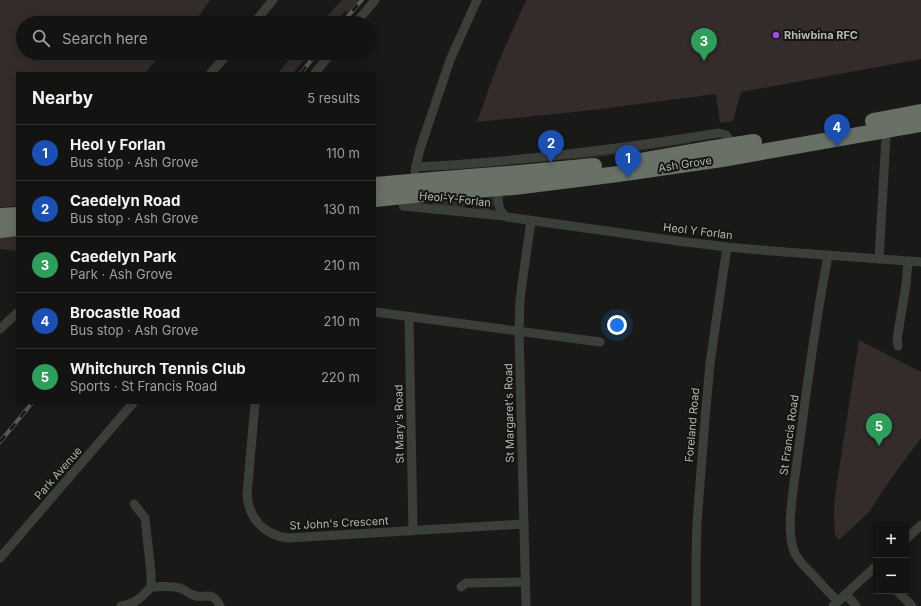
<!DOCTYPE html>
<html lang="en">
<head>
<meta charset="utf-8">
<style>
	:root { --surface:#131412; --page:#1c1d1b; --text:#f1f3f6; --muted:#9d9e9f; --line:#323332; --accent:#db2777 }
	body { margin:0; font-family:Inter,sans-serif; background:var(--page); color:var(--text) }
	.controls { position:absolute; right:12px; bottom:12px; display:grid; overflow:hidden; border-radius:0px; box-shadow:0 2px 10px #0003 }
	.controls button { width:36px; height:36px; display:grid; place-items:center; padding:0; border:0; border-bottom:1px solid var(--line); background:var(--surface); color:var(--text); font:20px sans-serif }
	.you { position:absolute; left:617px; top:325px; width:14px; height:14px; margin:-10px; border:3px solid #fff; border-radius:50%; background:#1a73e8; box-shadow:0 0 0 6px #1a73e833 }
	.badge { display:grid; place-items:center; width:26px; height:26px; border-radius:50%; background:var(--accent); color:#fff; font-size:13px; font-weight:700 }
	.pin { position:absolute; translate:-50% -33px; filter:drop-shadow(0 1px 2px #0008) }
	.pin::after { content:''; position:absolute; top:21px; width:14px; height:12px; background:inherit; clip-path:polygon(0 0,100% 0,50% 100%) }
	.list { margin:0; padding:0; list-style:none }
	h2 { display:flex; justify-content:space-between; align-items:center; height:52px; margin:0; padding:0 16px; font-size:17px }
	h2 small { font-size:13px; font-weight:400; color:var(--muted) }
	.list li { display:grid; grid-template-columns:26px 1fr auto; gap:12px; align-items:center; box-sizing:border-box; height:56px; padding:0 16px; border-top:1px solid var(--line) }
	.list b { display:block; font-size:15px; white-space:nowrap }
	.list p { margin:0; font-size:13px; white-space:nowrap; color:var(--muted) }
	.list em { font-size:13px; font-style:normal; color:var(--muted) }
	.icon { flex:none; width:22px; height:22px; fill:none; stroke:currentColor; stroke-width:2; stroke-linecap:round; stroke-linejoin:round }
	.map { position:relative; flex:none; width:921px; height:606px; overflow:hidden }
	.search { position:absolute; background:var(--surface); box-shadow:0 2px 10px #0003; left:16px; top:16px; width:360px; height:44px; display:flex; align-items:center; gap:10px; box-sizing:border-box; padding:0 14px; border-radius:22px; color:var(--muted); font-size:15px }
	.panel { position:absolute; background:var(--surface); box-shadow:0 2px 10px #0003; left:16px; top:72px; width:360px; height:332px; border-radius:0px }
	.map>svg:first-child { display:block }
	.green { fill:#342b2b }
	.lines { fill:none; stroke-linecap:round; stroke-linejoin:round }
	.street { stroke:#3b3f3a; stroke-width:9 }
	.highway { stroke:#697066; stroke-width:16 }
	.rail-casing { stroke:#555a53; stroke-width:4 }
	.rail { stroke:#141513; stroke-width:2.5; stroke-dasharray:8; stroke-linecap:butt }
	.poi-dot { fill:#a248e3; stroke:#141513; stroke-width:1.5 }
	.labels { text-anchor:middle; stroke-width:4; stroke-linejoin:round; paint-order:stroke }
	.poi-label { font-size:11px; font-weight:bold; fill:#b1b9ac; stroke:#141513; text-anchor:start }
	.street-label { font-size:11px; fill:#b1b9ac; stroke:#141513 }
</style>
</head>
<body>
<div class="map">
<svg width="921" height="606" viewBox="0 0 921 606">
	<rect width="100%" height="100%" fill="#191a18"/>
	<g class="green">
		<path d="M0,0h210l-16,23h-171v30h144l-3,2h-4l-15,18h-128v133l-17,1z"/>
		<path d="M342,0h17l-11,13 -3,-2 -10,12h-14z"/>
		<path d="M526,0h395v59l-180,33 -8,29 -13,2 -4,-29 -123,16 -116,12 21,-59z"/>
		<path d="M295,53h15l-17,20h-15z"/>
		<path d="M691,141v2l-71,11 -42,5 -23,1z"/>
		<path d="M493,197l2,5 -3,6 -3,2 -17,-2v-7h-6l-1,7 -32,-3v-3z"/>
		<path d="M17,232v19l-17,-2v-11z"/>
		<path d="M859,340l62,32v66l-31,42 -21,32 -30,28 -4,-5 -1,-23 1,-16z"/>
	</g>
	<g class="lines">
		<g class="street">
			<path d="M254,23l19,-23"/>
			<path d="M356,23l19,-23"/>
			<path d="M211,73l17,-20"/>
			<path d="M315,73l16,-20"/>
			<path d="M416,167c102,-5 203,-18 303,-34l7,2 3,4 1,7"/>
			<path d="M415,171l5,-22 30,-89 27,-60"/>
			<path d="M498,187c1,10 -2,25 9,30l171,24 49,6 45,4 149,11"/>
			<path d="M403,206l101,10"/>
			<path d="M828,256c-13,65 -21,132 -30,198 -3,25 -13,75 -4,97 3,9 12,17 19,24 8,9 16,18 25,26"/>
			<path d="M879,259l6,-105 1,-15 -1,-9"/>
			<path d="M375,312l225,30"/>
			<path d="M409,316l4,215"/>
			<path d="M0,329l17,-16"/>
			<path d="M898,346l-1,-7 9,-54 2,-24"/>
			<path d="M255,403l-8,92c2,24 17,40 41,43l236,-14"/>
			<path d="M906,539l15,-14"/>
			<path d="M0,558l133,-155"/>
			<path d="M151,587c9,0 22,-2 31,2 5,2 9,6 14,7 11,2 17,-5 24,10"/>
			<path d="M461,587l5,-4 59,-1"/>
			<path d="M897,591l15,15"/>
			<path d="M846,594l10,12"/>
			<path d="M121,606c14,-2 21,-9 30,-19v-14l-6,-55 -11,-14"/>
			<path d="M526,606l-7,-275 1,-31 2,-16 9,-63"/>
			<path d="M696,606v-48l1,-36 8,-102 5,-57 17,-116"/>
			<path d="M833,606l43,-40"/>
		</g>
		<g class="highway">
			<path d="M873,121l48,-9"/>
			<path d="M641,161l68,-12 45,-7"/>
			<path d="M375,185l69,-6 64,-5 86,-8"/>
			<path d="M375,199l49,-5 90,-7 104,-13 104,-15 199,-35"/>
			<path d="M0,216l17,-1"/>
			<path d="M0,230l17,-2"/>
		</g>
		<g class="rail-casing">
			<g id="rail">
				<path d="M342,23l20,-23"/>
				<path d="M301,73l16,-20"/>
				<path d="M0,442l32,-39"/>
			</g>
		</g>
		<use href="#rail" class="rail"/>
	</g>
	<circle class="poi-dot" cx="776" cy="35" r="4"/>
	<g class="labels">
		<g class="poi-label">
			<text x="784" y="39">Rhiwbina RFC</text>
		</g>
		<g class="street-label">
			<text transform="translate(685 164) rotate(-9)" y="4">Ash Grove</text>
			<text transform="translate(455 199) rotate(6)" y="4">Heol-Y-Forlan</text>
			<text transform="translate(698 231) rotate(7)" y="4">Heol Y Forlan</text>
			<text transform="translate(509 413) rotate(-91)" y="4">St Margaret's Road</text>
			<text transform="translate(399 424) rotate(-91)" y="4">St Mary's Road</text>
			<text transform="translate(692 425) rotate(-85)" y="4">Foreland Road</text>
			<text transform="translate(789 435) rotate(-82)" y="4">St Francis Road</text>
			<text transform="translate(58 473) rotate(-49)" y="4">Park Avenue</text>
			<text transform="translate(339 523) rotate(-3)" y="4">St John's Crescent</text>
		</g>
	</g>
</svg>
<div class="controls">
<button>+</button>
<button>−</button>
</div>
<div class="you"></div>
<div class="pin badge" style="left:628px;top:178px;background:#1a4fb4">1</div>
<div class="pin badge" style="left:551px;top:163px;background:#1a4fb4">2</div>
<div class="pin badge" style="left:704px;top:61px;background:#2e9e5b">3</div>
<div class="pin badge" style="left:837px;top:147px;background:#1a4fb4">4</div>
<div class="pin badge" style="left:879px;top:446px;background:#2e9e5b">5</div>
<div class="search"><svg class="icon" aria-label="search" viewBox="0 0 24 24"><circle cx="10" cy="10" r="6"/><path d="M15 15l6 6"/></svg>Search here</div>
<section class="panel">
<h2>Nearby<small>5 results</small></h2>
<ul class="list">
<li><span class="badge" style="background:#1a4fb4">1</span><div><b>Heol y Forlan</b><p>Bus stop · Ash Grove</p></div><em>110 m</em></li>
<li><span class="badge" style="background:#1a4fb4">2</span><div><b>Caedelyn Road</b><p>Bus stop · Ash Grove</p></div><em>130 m</em></li>
<li><span class="badge" style="background:#2e9e5b">3</span><div><b>Caedelyn Park</b><p>Park · Ash Grove</p></div><em>210 m</em></li>
<li><span class="badge" style="background:#1a4fb4">4</span><div><b>Brocastle Road</b><p>Bus stop · Ash Grove</p></div><em>210 m</em></li>
<li><span class="badge" style="background:#2e9e5b">5</span><div><b>Whitchurch Tennis Club</b><p>Sports · St Francis Road</p></div><em>220 m</em></li>
</ul>
</section>
</div>
</body>
</html>
